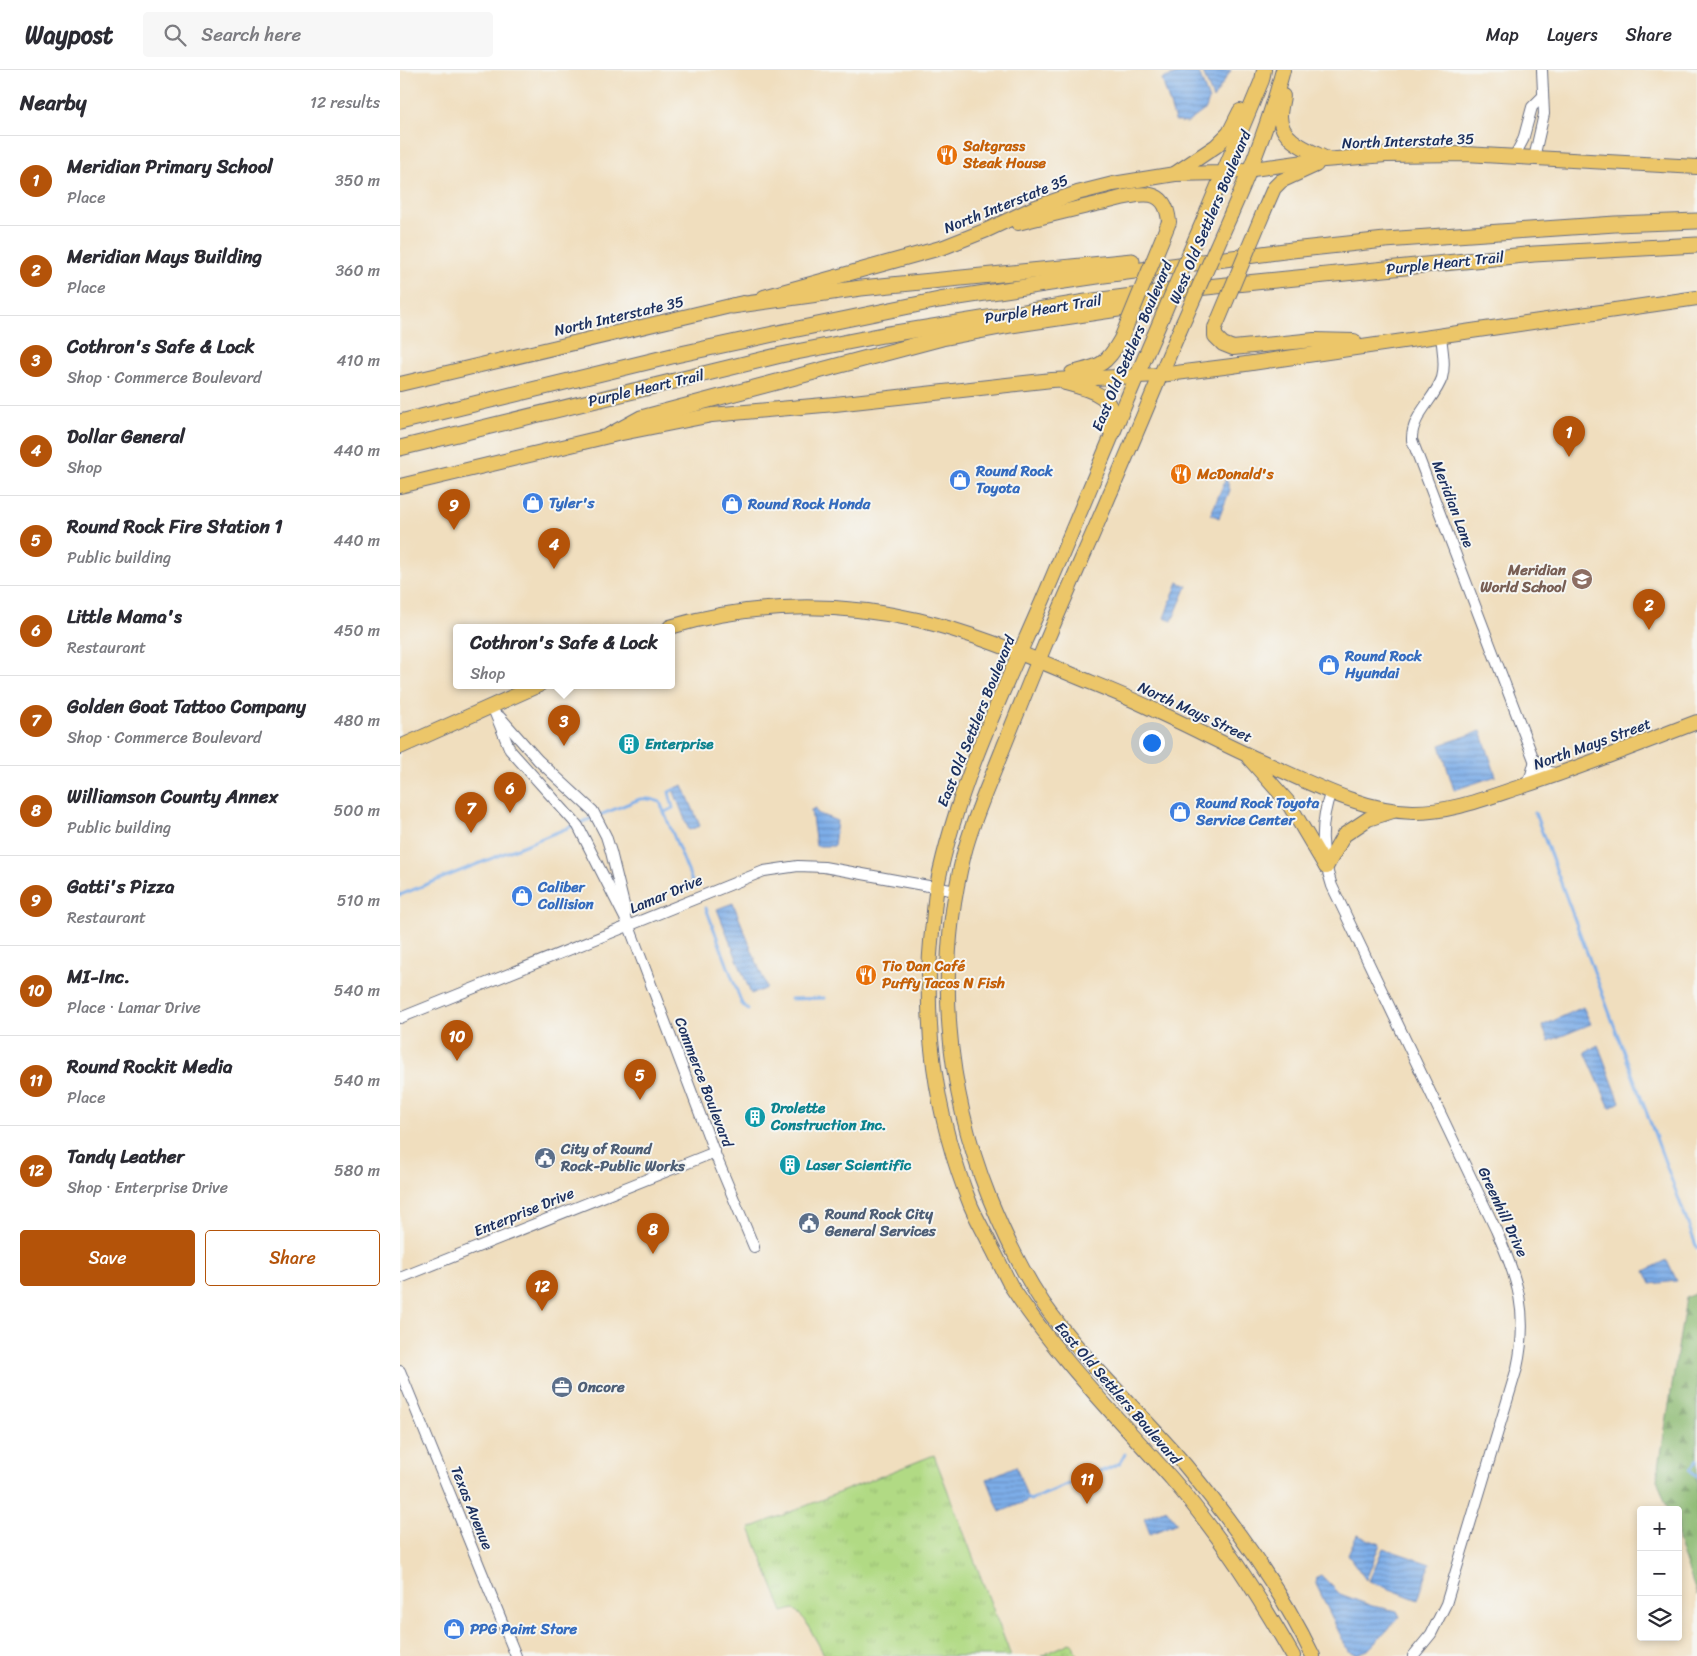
<!DOCTYPE html>
<html lang="en">
<head>
<meta charset="utf-8">
<style>
	:root { --surface:#fff; --page:#f7f7f7; --text:#2b2b33; --muted:#7c7c81; --line:#e1e1e2; --accent:#b45309 }
	body { margin:0; font-family:Sriracha,sans-serif; background:var(--page); color:var(--text) }
	.controls { position:absolute; right:15px; bottom:15px; display:grid; overflow:hidden; border-radius:5px; box-shadow:0 2px 8px #0003 }
	.controls button { width:45px; height:45px; display:grid; place-items:center; padding:0; border:0; border-bottom:1px solid var(--line); background:var(--surface); color:var(--text); font:25px sans-serif }
	.you { position:absolute; left:751px; top:672px; width:18px; height:18px; margin:-12px; border:4px solid #fff; border-radius:50%; background:#1a73e8; box-shadow:0 0 0 8px #1a73e833 }
	.badge { display:grid; place-items:center; width:32px; height:32px; border-radius:50%; background:var(--accent); color:#fff; font-size:16px; font-weight:700 }
	.pin { position:absolute; translate:-50% -41px; filter:drop-shadow(0 1px 2px #0008) }
	.pin::after { content:''; position:absolute; top:26px; width:18px; height:15px; background:inherit; clip-path:polygon(0 0,100% 0,50% 100%) }
	.popup { position:absolute; left:53px; top:554px; width:222px; height:65px; box-sizing:border-box; display:grid; place-content:center; border-radius:5px; background:var(--surface); filter:drop-shadow(0 1px 4px #0005); font-size:16px; white-space:nowrap; color:var(--muted) }
	.popup b { font-size:19px; color:var(--text) }
	.popup::after { content:''; position:absolute; left:50%; top:100%; margin-left:-10px; border:10px solid transparent; border-top-color:var(--surface) }
	.list { margin:0; padding:0; list-style:none }
	h2 { display:flex; justify-content:space-between; align-items:center; height:65px; margin:0; padding:0 20px; font-size:21px }
	h2 small { font-size:16px; font-weight:400; color:var(--muted) }
	.list li { display:grid; grid-template-columns:32px 1fr auto; gap:15px; align-items:center; box-sizing:border-box; height:90px; padding:0 20px; border-top:1px solid var(--line) }
	.list b { display:block; font-size:19px; white-space:nowrap }
	.list p { margin:0; font-size:16px; white-space:nowrap; color:var(--muted) }
	.list em { font-size:16px; font-style:normal; color:var(--muted) }
	.actions { display:flex; gap:10px; padding:15px 20px }
	.actions a { flex:1; padding:11px 0; border:1px solid var(--accent); border-radius:5px; text-align:center; font-size:18px; color:var(--accent) }
	.actions .main { background:var(--accent); color:#fff }
	.icon { flex:none; width:28px; height:28px; fill:none; stroke:currentColor; stroke-width:2; stroke-linecap:round; stroke-linejoin:round }
	.map { position:relative; flex:none; width:1297px; height:1586px; overflow:hidden }
	header { display:flex; align-items:center; gap:30px; box-sizing:border-box; height:70px; padding:0 25px; background:var(--surface); border-bottom:1px solid var(--line) }
	header strong { font-size:24px }
	nav { display:flex; gap:28px; margin-inline-start:auto; font-size:18px }
	.search { width:350px; height:45px; background:var(--page); display:flex; align-items:center; gap:12px; box-sizing:border-box; padding:0 18px; border-radius:5px; color:var(--muted); font-size:19px }
	main { display:flex }
	aside { flex:1; background:var(--surface) }
	.map>svg:first-child { display:block }
	.grass { fill:url(#grass-tufts); stroke:#668471 }
	.forest { fill:url(#forest-firs); stroke:#547468 }
	.water { fill:url(#water-rules); stroke:#4c6ea3 }
	.lines { fill:none; stroke-linecap:round; stroke-linejoin:round }
	.stream { stroke:#7dade8; stroke-width:3 }
	.minor-casing { stroke:#666c80; stroke-width:12 }
	.major-casing { stroke:#666c80; stroke-width:16 }
	.highway-casing { stroke:#666c80; stroke-width:17 }
	.minor { stroke:#fff; stroke-width:10 }
	.major { stroke:#ecc669; stroke-width:14 }
	.highway { stroke:#ecc669; stroke-width:15 }
	.major-bridge-casing { stroke:#666c80; stroke-width:16; stroke-linecap:butt }
	.major-bridge { stroke:#ecc669; stroke-width:14 }
	.labels { text-anchor:middle; stroke-width:4; stroke-linejoin:round; paint-order:stroke }
	.street-label { font-size:15px; fill:#1b2f5e; stroke:#f6f6f2 }
	.food-label { font-size:15px; font-weight:bold; fill:#c56008; stroke:#f6f6f2; text-anchor:start }
	.shop-label { font-size:15px; font-weight:bold; fill:#366cbe; stroke:#f6f6f2; text-anchor:start }
	.education-label { font-size:15px; font-weight:bold; fill:#785e54; stroke:#f6f6f2; text-anchor:end }
	.culture-label { font-size:15px; font-weight:bold; fill:#0d838f; stroke:#f6f6f2; text-anchor:start }
	.service-label { font-size:15px; font-weight:bold; fill:#4e5e75; stroke:#f6f6f2; text-anchor:start }
</style>
</head>
<body>
<header>
<strong>Waypost</strong>
<div class="search"><svg class="icon" aria-label="search" viewBox="0 0 24 24"><circle cx="10" cy="10" r="6"/><path d="M15 15l6 6"/></svg>Search here</div>
<nav><a>Map</a><a>Layers</a><a>Share</a></nav>
</header>
<main>
<aside>
<h2>Nearby<small>12 results</small></h2>
<ul class="list">
<li><span class="badge">1</span><div><b>Meridian Primary School</b><p>Place</p></div><em>350 m</em></li>
<li><span class="badge">2</span><div><b>Meridian Mays Building</b><p>Place</p></div><em>360 m</em></li>
<li><span class="badge">3</span><div><b>Cothron's Safe &amp; Lock</b><p>Shop · Commerce Boulevard</p></div><em>410 m</em></li>
<li><span class="badge">4</span><div><b>Dollar General</b><p>Shop</p></div><em>440 m</em></li>
<li><span class="badge">5</span><div><b>Round Rock Fire Station 1</b><p>Public building</p></div><em>440 m</em></li>
<li><span class="badge">6</span><div><b>Little Mama's</b><p>Restaurant</p></div><em>450 m</em></li>
<li><span class="badge">7</span><div><b>Golden Goat Tattoo Company</b><p>Shop · Commerce Boulevard</p></div><em>480 m</em></li>
<li><span class="badge">8</span><div><b>Williamson County Annex</b><p>Public building</p></div><em>500 m</em></li>
<li><span class="badge">9</span><div><b>Gatti's Pizza</b><p>Restaurant</p></div><em>510 m</em></li>
<li><span class="badge">10</span><div><b>MI-Inc.</b><p>Place · Lamar Drive</p></div><em>540 m</em></li>
<li><span class="badge">11</span><div><b>Round Rockit Media</b><p>Place</p></div><em>540 m</em></li>
<li><span class="badge">12</span><div><b>Tandy Leather</b><p>Shop · Enterprise Drive</p></div><em>580 m</em></li>
</ul>
<div class="actions"><a class="main">Save</a><a>Share</a></div>
</aside>
<div class="map">
<svg width="1297" height="1586" viewBox="0 0 1297 1586">
	<defs>
		<pattern id="grass-tufts" width="24" height="20" patternUnits="userSpaceOnUse" patternTransform="scale(1.25)"><rect width="24" height="20" fill="#b1da84"/><path d="M3 7l-1-3M5 7V3M7 7l1-3M15 17l-1-3M17 17v-4M19 17l1-3" fill="none" stroke="#98bb74"/></pattern>
		<pattern id="forest-firs" width="22" height="20" patternUnits="userSpaceOnUse" patternTransform="scale(1.25)"><rect width="22" height="20" fill="#8cba72"/><path d="M5 1l3.5 6h-7zM16 11l3.5 6h-7z" fill="#729861"/></pattern>
		<pattern id="water-rules" width="6" height="5" patternUnits="userSpaceOnUse" patternTransform="scale(1.25)"><rect width="6" height="5" fill="#7dade8"/><path d="M0 2.5h6" fill="none" stroke="#668dbf"/></pattern>
	</defs>
	<rect width="100%" height="100%" fill="#f6f6f2"/>
	<filter id="ink" filterUnits="userSpaceOnUse"><feTurbulence type="fractalNoise" baseFrequency=".02" numOctaves="2"/><feDisplacementMap in="SourceGraphic" scale="10" xChannelSelector="R" yChannelSelector="G"/><feConvolveMatrix kernelMatrix="1 2 1 2 8 2 1 2 1" color-interpolation-filters="sRGB"/></filter>
	<filter id="wash" filterUnits="userSpaceOnUse"><feTurbulence type="fractalNoise" baseFrequency=".0096" numOctaves="4" result="noise"/><feDisplacementMap in="SourceGraphic" scale="20" xChannelSelector="R" yChannelSelector="G"/><feGaussianBlur stdDeviation="1.12" result="paint"/><feColorMatrix in="noise" values="0 0 0 0 0 0 0 0 0 0 0 0 0 0 0 0 0 1.4 0 .05"/><feComposite in="paint" operator="in"/></filter>
	<g filter="url(#wash)">
		<rect width="100%" height="100%" fill="#f0debe"/>
		<g class="grass">
			<path d="M534,1385l77,201h-186l-20,-36 -11,-11 -11,3 -33,-84z"/>
			<path d="M672,1572l5,14h-36z"/>
		</g>
		<path class="forest" d="M1297,1223v302l-19,-54v-31h-10l-11,-31 29,-181z"/>
		<g class="water">
			<path d="M788,0h10l11,30 -3,9 -19,14 -12,-2 -13,-42z"/>
			<path d="M802,0h29l-18,29z"/>
			<path d="M826,408l4,12 -11,28 -8,-4z"/>
			<path d="M778,512l9,4 -15,35 -8,-3z"/>
			<path d="M1081,661l15,45 -42,14 -14,-45z"/>
			<path d="M283,715l17,41 -11,4 -16,-41z"/>
			<path d="M416,738l1,5 20,8 -3,25h-18l-5,-36z"/>
			<path d="M333,833l34,85 -16,6 -34,-85z"/>
			<path d="M1183,937l8,17 -42,17 -7,-15z"/>
			<path d="M1198,975l22,57 -10,6 -25,-56z"/>
			<path d="M1267,1190l10,21 -26,3 -6,-13z"/>
			<path d="M616,1396l10,28 1,7 -27,11 -13,-33z"/>
			<path d="M766,1439l11,14 -27,11 -6,-16z"/>
			<path d="M957,1465l23,9 -14,36 -18,-25z"/>
			<path d="M983,1478l47,16 -12,36 -49,-19z"/>
			<path d="M921,1505l19,19 32,12 25,5 3,6 -32,33 -11,4 -9,-3 -32,-67 1,-7z"/>
		</g>
		<g class="lines">
			<g class="stream">
				<path d="M265,742l8,-4 -4,-16 6,-3"/>
				<path d="M1135,743l162,435"/>
				<path d="M0,825l240,-96c8,-1 13,0 20,3l32,79"/>
				<path d="M306,838l36,96 6,6"/>
				<path d="M391,929l33,-1"/>
				<path d="M1297,1390l-7,10 7,6"/>
				<path d="M625,1427l5,3 77,-31 13,-6 5,-9"/>
			</g>
		</g>
	</g>
	<g filter="url(#ink)">
		<g class="lines">
			<g class="minor-casing">
				<g id="minor">
					<path d="M1114,87l9,-17 9,-33 10,-10"/>
					<path d="M1134,88l10,-44 -2,-44"/>
					<path d="M1041,265c1,14 5,29 1,43 -7,21 -31,38 -30,62l130,341"/>
					<path d="M92,636l18,44 68,76 51,100 86,228 39,93"/>
					<path d="M100,647l38,43 55,51 13,25 5,16 15,61"/>
					<path d="M1125,716l6,-11 4,-15 12,11 12,3"/>
					<path d="M931,721c-12,34 -10,61 1,95l164,344c22,49 33,84 21,138l-71,236 -15,30 -18,22"/>
					<path d="M0,948l364,-147 34,-5 26,1 132,24"/>
					<path d="M0,1208l315,-126"/>
					<path d="M0,1301l116,285"/>
				</g>
			</g>
			<g class="major-casing">
				<g id="major">
					<path d="M883,26c-1,7 -3,14 -3,20 0,25 29,34 47,43"/>
					<path d="M776,103l40,-27 13,-13 11,-22"/>
					<path d="M864,141l10,-23 7,-7 35,-16"/>
					<path d="M831,144c21,-47 39,-94 52,-144"/>
					<path d="M804,149l58,-139 2,-10"/>
					<path d="M618,153c28,-7 56,-14 83,-20 14,-3 37,-11 50,-8 14,3 17,16 18,27"/>
					<path d="M364,227l180,-50 43,-17 49,-23 41,-14 36,-9 62,-10 48,-1 89,-12 74,-6 79,-1 232,13"/>
					<path d="M815,258v8l8,8 10,4 81,-8 40,1"/>
					<path d="M779,262c-24,55 -46,110 -70,164 -21,50 -44,100 -65,151 -17,41 -33,82 -50,124 -11,27 -23,55 -30,83 -29,115 -18,234 25,343 15,37 32,73 54,106 41,59 96,107 142,162 49,59 95,122 128,191"/>
					<path d="M754,266c-38,88 -74,177 -112,266 -40,92 -85,185 -105,284 -2,12 -3,25 -4,37 -12,95 2,194 38,283 6,14 14,27 20,40 7,13 13,27 20,40 46,71 105,130 161,193 48,56 84,113 121,177"/>
					<path d="M672,303c29,-7 34,-8 49,-34"/>
					<path d="M665,313c23,6 57,13 44,46"/>
					<path d="M0,314l343,-81"/>
					<path d="M0,416l217,-52 95,-19 123,-11 217,-24 108,-5 72,-9 465,-68"/>
					<path d="M270,557c82,-24 165,-26 248,-7 51,12 100,32 148,52 30,13 61,24 90,39 33,15 65,32 98,47 49,21 105,53 159,54 40,0 73,-14 110,-26 59,-19 116,-42 174,-64"/>
					<path d="M0,677l139,-62"/>
					<path d="M849,688l38,43 39,66"/>
					<path d="M926,797l18,-32 24,-16 25,-8"/>
				</g>
			</g>
			<g class="highway-casing">
				<g id="highway">
					<path d="M332,236l129,-18 271,-27"/>
					<path d="M0,352l276,-67 102,-22 161,-33 165,-25 188,-25 93,-10 230,-16 82,-3"/>
					<path d="M210,365l31,-17 301,-80 69,-13 134,-20 20,-8"/>
					<path d="M0,378l381,-93 102,-20 203,-33 101,-13 347,-35 163,-9"/>
				</g>
			</g>
			<use href="#minor" class="minor"/>
			<use href="#major" class="major"/>
			<use href="#highway" class="highway"/>
			<g class="major-bridge-casing">
				<g id="major-bridge">
					<path d="M815,258l49,-117"/>
					<path d="M779,262l52,-118"/>
					<path d="M754,266l50,-117"/>
					<path d="M721,269l48,-117"/>
				</g>
			</g>
			<use href="#major-bridge" class="major-bridge"/>
		</g>
	</g>
	<defs>
		<g id="restaurant-disc" transform="scale(1.125)"><circle r="9.5" fill="#e8710a" stroke="#f6f6f2"/><path d="M-5-6h1v4h1v-4h1v4h1v-4h1v5L-1.5 .5V6h-2V.5L-5-1ZM5-6V6H3V1.5H1.5Q1.5-4 5-6Z" fill="#fff"/></g>
		<g id="shop-disc" transform="scale(1.125)"><circle r="9.5" fill="#3f7fe0" stroke="#f6f6f2"/><path d="M-5-2.5h2.3a2.7 3.5 0 0 1 5.4 0H5L5.5 6h-11ZM-1.5-2.5h3a1.5 2.3 0 0 0-3 0Z" fill="#fff"/></g>
		<g id="school-disc" transform="scale(1.125)"><circle r="9.5" fill="#8d6e63" stroke="#f6f6f2"/><path d="M0-5L7-2L0 1L-7-2ZM-4 1L0 2.5L4 1V4Q0 6-4 4Z" fill="#fff"/></g>
		<g id="building-disc" transform="scale(1.125)"><circle r="9.5" fill="#0f9aa8" stroke="#f6f6f2"/><path d="M-4-6H4V6H1V3H-1V6H-4ZM-2.5-4.3h1.7v1.8h-1.7ZM.8-4.3h1.7v1.8H.8ZM-2.5-1h1.7V.8h-1.7ZM.8-1h1.7V.8H.8Z" fill="#fff"/></g>
		<g id="civic-disc" transform="scale(1.125)"><circle r="9.5" fill="#5c6f8a" stroke="#f6f6f2"/><path d="M-.6-6.5H3V-4.5H.6V-3L4-1V1h2V6H-6V1h2V-1L-.6-3ZM-1.2 2.5V6h2.4V2.5Z" fill="#fff"/></g>
		<g id="office-disc" transform="scale(1.125)"><circle r="9.5" fill="#5c6f8a" stroke="#f6f6f2"/><path d="M-6-3h4V-5.5h4V-3h4V5H-6ZM-1-4.5V-3h2v-1.5ZM-6 0V1H6V0Z" fill="#fff"/></g>
	</defs>
	<g fill-rule="evenodd">
		<use href="#restaurant-disc" x="547" y="85"/>
		<use href="#restaurant-disc" x="781" y="404"/>
		<use href="#shop-disc" x="560" y="410"/>
		<use href="#shop-disc" x="133" y="433"/>
		<use href="#shop-disc" x="332" y="434"/>
		<use href="#school-disc" x="1182" y="509"/>
		<use href="#shop-disc" x="929" y="595"/>
		<use href="#building-disc" x="229" y="674"/>
		<use href="#shop-disc" x="780" y="742"/>
		<use href="#shop-disc" x="122" y="826"/>
		<use href="#restaurant-disc" x="466" y="905"/>
		<use href="#building-disc" x="355" y="1047"/>
		<use href="#civic-disc" x="145" y="1088"/>
		<use href="#building-disc" x="390" y="1095"/>
		<use href="#civic-disc" x="409" y="1153"/>
		<use href="#office-disc" x="162" y="1317"/>
		<use href="#shop-disc" x="54" y="1559"/>
	</g>
	<g class="labels">
		<g class="street-label">
			<text transform="translate(1008 71) rotate(-2)" y="5">North Interstate 35</text>
			<text transform="translate(606 134) rotate(-22)" y="5">North Interstate 35</text>
			<text transform="translate(810 147) rotate(-67)" y="5">West Old Settlers Boulevard</text>
			<text transform="translate(1045 193) rotate(-6)" y="5">Purple Heart Trail</text>
			<text transform="translate(643 239) rotate(-9)" y="5">Purple Heart Trail</text>
			<text transform="translate(219 246) rotate(-13)" y="5">North Interstate 35</text>
			<text transform="translate(732 276) rotate(-67)" y="5">East Old Settlers Boulevard</text>
			<text transform="translate(246 318) rotate(-13)" y="5">Purple Heart Trail</text>
			<text transform="translate(1053 434) rotate(69)" y="5">Meridian Lane</text>
			<text transform="translate(795 642) rotate(25)" y="5">North Mays Street</text>
			<text transform="translate(576 651) rotate(-68)" y="5">East Old Settlers Boulevard</text>
			<text transform="translate(1192 674) rotate(-20)" y="5">North Mays Street</text>
			<text transform="translate(266 824) rotate(-23)" y="5">Lamar Drive</text>
			<text transform="translate(304 1012) rotate(69)" y="5">Commerce Boulevard</text>
			<text transform="translate(124 1142) rotate(-22)" y="5">Enterprise Drive</text>
			<text transform="translate(1103 1142) rotate(65)" y="5">Greenhill Drive</text>
			<text transform="translate(718 1323) rotate(49)" y="5">East Old Settlers Boulevard</text>
			<text transform="translate(72 1438) rotate(68)" y="5">Texas Avenue</text>
		</g>
		<g class="food-label">
			<text x="563" y="81">Saltgrass<tspan x="563" dy="17">Steak House</tspan></text>
			<text x="797" y="409">McDonald's</text>
			<text x="482" y="901">Tio Dan Café<tspan x="482" dy="17">Puffy Tacos N Fish</tspan></text>
		</g>
		<g class="shop-label">
			<text x="576" y="406">Round Rock<tspan x="576" dy="17">Toyota</tspan></text>
			<text x="149" y="438">Tyler's</text>
			<text x="348" y="439">Round Rock Honda</text>
			<text x="945" y="591">Round Rock<tspan x="945" dy="17">Hyundai</tspan></text>
			<text x="796" y="738">Round Rock Toyota<tspan x="796" dy="17">Service Center</tspan></text>
			<text x="138" y="822">Caliber<tspan x="138" dy="17">Collision</tspan></text>
			<text x="70" y="1564">PPG Paint Store</text>
		</g>
		<g class="education-label">
			<text x="1166" y="505">Meridian<tspan x="1166" dy="17">World School</tspan></text>
		</g>
		<g class="culture-label">
			<text x="245" y="679">Enterprise</text>
			<text x="371" y="1043">Drolette<tspan x="371" dy="17">Construction Inc.</tspan></text>
			<text x="406" y="1100">Laser Scientific</text>
		</g>
		<g class="service-label">
			<text x="161" y="1084">City of Round<tspan x="161" dy="17">Rock-Public Works</tspan></text>
			<text x="425" y="1149">Round Rock City<tspan x="425" dy="17">General Services</tspan></text>
			<text x="178" y="1322">Oncore</text>
		</g>
	</g>
</svg>
<div class="controls">
<button>+</button>
<button>−</button>
<button><svg class="icon" aria-label="layers" viewBox="0 0 24 24"><path d="M12 4l9 5-9 5-9-5zM3 14l9 5 9-5"/></svg></button>
</div>
<div class="you"></div>
<div class="pin badge" style="left:1169px;top:387px">1</div>
<div class="pin badge" style="left:1249px;top:560px">2</div>
<div class="pin badge" style="left:164px;top:676px">3</div>
<div class="popup"><b>Cothron's Safe &amp; Lock</b>Shop</div>
<div class="pin badge" style="left:154px;top:499px">4</div>
<div class="pin badge" style="left:240px;top:1030px">5</div>
<div class="pin badge" style="left:110px;top:743px">6</div>
<div class="pin badge" style="left:71px;top:763px">7</div>
<div class="pin badge" style="left:253px;top:1184px">8</div>
<div class="pin badge" style="left:54px;top:460px">9</div>
<div class="pin badge" style="left:57px;top:991px">10</div>
<div class="pin badge" style="left:687px;top:1434px">11</div>
<div class="pin badge" style="left:142px;top:1241px">12</div>
</div>
</main>
</body>
</html>
